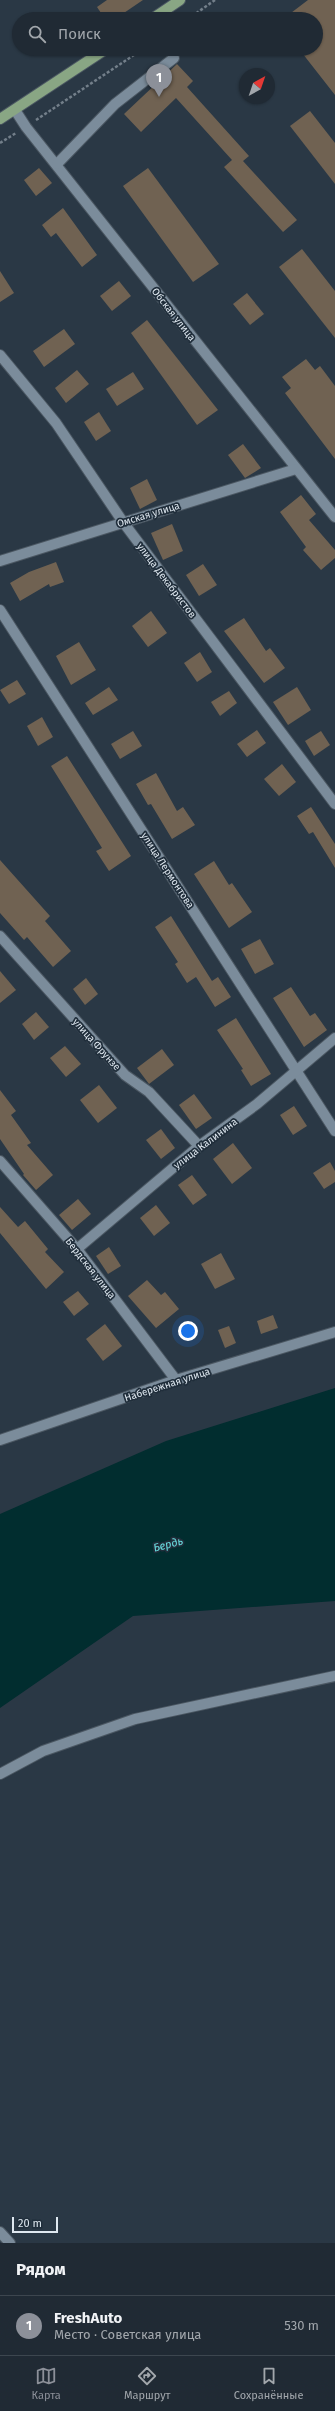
<!DOCTYPE html>
<html lang="ru">
<head>
<meta charset="utf-8">
<style>
	:root { --surface:#202a34; --page:#28323c; --text:#f1f3f6; --muted:#a2a7ac; --line:#3d464f; --accent:#8c9099 }
	body { margin:0; font-family:"Fira Sans",sans-serif; background:var(--page); color:var(--text) }
	.compass { position:absolute; left:239px; top:68px; width:36px; height:36px; border-radius:50%; background:var(--surface); box-shadow:0 1px 3px #0004; rotate:40deg }
	.scale { position:absolute; left:12px; bottom:10px; width:46px; box-sizing:border-box; padding-left:4px; border:2px solid #dfe8f0; border-top:0; font-size:11px; line-height:14px; white-space:nowrap; color:#dfe8f0; -webkit-text-stroke:3px #202e3b; paint-order:stroke }
	.you { position:absolute; left:188px; top:1331px; width:14px; height:14px; margin:-10px; border:3px solid #fff; border-radius:50%; background:#1a73e8; box-shadow:0 0 0 6px #1a73e833 }
	.badge { display:grid; place-items:center; width:26px; height:26px; border-radius:50%; background:var(--accent); color:#fff; font-size:13px; font-weight:700 }
	.pin { position:absolute; translate:-50% -33px; filter:drop-shadow(0 1px 2px #0008) }
	.pin::after { content:''; position:absolute; top:21px; width:14px; height:12px; background:inherit; clip-path:polygon(0 0,100% 0,50% 100%) }
	.list { margin:0; padding:0; list-style:none }
	h2 { display:flex; justify-content:space-between; align-items:center; height:52px; margin:0; padding:0 16px; font-size:17px }
	h2 small { font-size:13px; font-weight:400; color:var(--muted) }
	.list li { display:grid; grid-template-columns:26px 1fr auto; gap:12px; align-items:center; box-sizing:border-box; height:60px; padding:0 16px; border-top:1px solid var(--line) }
	.list b { display:block; font-size:15px; white-space:nowrap }
	.list p { margin:0; font-size:13px; white-space:nowrap; color:var(--muted) }
	.list em { font-size:13px; font-style:normal; color:var(--muted) }
	.icon { flex:none; width:22px; height:22px; fill:none; stroke:currentColor; stroke-width:2; stroke-linecap:round; stroke-linejoin:round }
	.map { position:relative; flex:none; width:335px; height:2243px; overflow:hidden }
	.search { position:absolute; background:var(--surface); box-shadow:0 1px 3px #0004; left:12px; right:12px; top:12px; height:44px; display:flex; align-items:center; gap:10px; box-sizing:border-box; padding:0 14px; border-radius:22px; color:var(--muted); font-size:15px }
	.sheet { height:112px; background:var(--surface) }
	nav { display:flex; justify-content:space-around; align-items:center; box-sizing:border-box; height:56px; border-top:1px solid var(--line); background:var(--surface); font-size:11px; color:var(--muted) }
	nav a { display:grid; justify-items:center; gap:2px }
	nav .on { color:var(--accent) }
	.map>svg:first-child { display:block }
	.water { fill:#012d2f }
	.building { fill:#706252 }
	.lines { fill:none; stroke-linecap:round; stroke-linejoin:round }
	.minor-casing { stroke:#4b5762; stroke-width:12 }
	.major-casing { stroke:#4b5762; stroke-width:12 }
	.path { stroke:#737f8a; stroke-width:2.5; stroke-dasharray:3 2; stroke-linecap:butt }
	.minor { stroke:#7b8c9b; stroke-width:10 }
	.major { stroke:#89a684; stroke-width:10 }
	.labels { text-anchor:middle; stroke-width:3.5; stroke-linejoin:round; paint-order:stroke }
	.street-label { font-size:10px; fill:#dfe8f0; stroke:#202e3b }
	.water-label { font-size:11px; font-style:italic; fill:#6ae0e3; stroke:#202e3b }
</style>
</head>
<body>
<div class="map">
<svg width="335" height="2243" viewBox="0 0 335 2243">
	<rect width="100%" height="100%" fill="#2a3845"/>
	<path class="water" d="M335,1388v213l-202,15 -133,92v-194l166,-73z"/>
	<g class="building">
		<path d="M107,0h36l-28,19h-10l-8,-12z"/>
		<path d="M308,0h27v95l-36,-46h17v-30h-33z"/>
		<path d="M177,64l16,17 -6,6 62,69 -6,5 54,59 -14,12 -59,-65 8,-7 -56,-62 -35,34 -17,-18z"/>
		<path d="M310,111l25,32v41l-45,-58z"/>
		<path d="M39,168l13,15 -16,13 -12,-16z"/>
		<path d="M148,168l71,96 -26,18 -70,-96z"/>
		<path d="M63,208l34,47 -15,12 -26,-34 -5,4 -9,-12z"/>
		<path d="M302,249l33,42v47l-56,-71z"/>
		<path d="M0,271l14,22 -14,9z"/>
		<path d="M119,281l12,15 -19,15 -12,-15z"/>
		<path d="M247,293l17,21 -14,11 -17,-21z"/>
		<path d="M147,320l71,90 -21,15 -66,-92z"/>
		<path d="M64,329l11,15 -31,23 -11,-16z"/>
		<path d="M306,359l9,11 5,-4 15,20v73l-50,-66 6,-5 -9,-11z"/>
		<path d="M77,370l12,14 -23,19 -11,-15z"/>
		<path d="M133,372l11,17 -27,17 -11,-17z"/>
		<path d="M99,412l12,19 -15,10 -12,-19z"/>
		<path d="M243,444l18,24 -16,10 -17,-23z"/>
		<path d="M147,479l10,21 -17,9 -10,-21z"/>
		<path d="M301,495l15,19 -7,6 26,30v8l-14,12 -18,-20 3,-3 -26,-35z"/>
		<path d="M172,524l11,27 -20,9 -12,-27z"/>
		<path d="M56,562l8,20 -14,5 -1,-3 -29,17 -10,-18 19,-11z"/>
		<path d="M203,564l14,21 -18,11 -13,-21z"/>
		<path d="M151,611l16,22 -19,14 -16,-21z"/>
		<path d="M244,618l22,33 4,-3 15,20 -21,15 -40,-52z"/>
		<path d="M79,642l17,28 -25,15 -15,-29z"/>
		<path d="M200,652l12,20 -15,10 -13,-19z"/>
		<path d="M17,680l9,14 -17,10 -9,-14z"/>
		<path d="M109,687l9,13 -25,15 -8,-12z"/>
		<path d="M297,687l14,23 -23,15 -15,-23z"/>
		<path d="M229,691l8,12 -17,13 -9,-14z"/>
		<path d="M42,717l11,20 -15,9 -11,-20z"/>
		<path d="M257,730l9,13 -19,14 -10,-13z"/>
		<path d="M133,731l9,15 -22,13 -9,-15z"/>
		<path d="M321,731l9,14 -16,11 -9,-15z"/>
		<path d="M67,756l64,100 -22,15 -13,-20 6,-3 -51,-82z"/>
		<path d="M282,764l14,18 -17,14 -15,-17z"/>
		<path d="M156,773l21,38 6,-4 12,18 -23,14 -21,-35 -3,1 -12,-21z"/>
		<path d="M311,807l24,37v24l-22,-36 -4,2 -12,-18z"/>
		<path d="M0,860l50,56 -5,5 26,30 -18,16 -26,-30 -3,3 -24,-27z"/>
		<path d="M214,861l15,24 3,-2 20,29 -23,16 -35,-54z"/>
		<path d="M171,916l41,65 6,-4 13,20 -16,10 -19,-30 -9,6 -12,-19 3,-2 -23,-35z"/>
		<path d="M260,939l14,25 -19,10 -14,-25z"/>
		<path d="M0,971l16,19 -16,13z"/>
		<path d="M86,978l12,16 -13,11 -12,-16z"/>
		<path d="M291,987l19,29 5,-3 12,17 -23,17 -31,-49z"/>
		<path d="M36,1012l13,15 -15,13 -12,-16z"/>
		<path d="M236,1018l35,56 -20,12 -10,-16 2,-1 -26,-39z"/>
		<path d="M65,1046l16,18 -15,13 -16,-19z"/>
		<path d="M162,1049l12,16 -25,19 -12,-16z"/>
		<path d="M99,1085l18,23 -19,15 -18,-23z"/>
		<path d="M0,1090l16,21 -5,4 20,28 -4,2 26,30 -17,15 -13,-15 1,-1 -24,-35z"/>
		<path d="M194,1094l18,24 -16,11 -17,-24z"/>
		<path d="M294,1106l13,20 -14,9 -13,-20z"/>
		<path d="M161,1129l14,19 -14,11 -15,-19z"/>
		<path d="M233,1143l19,25 -20,16 -19,-25z"/>
		<path d="M330,1162l5,9v11l-11,7 -11,-16z"/>
		<path d="M192,1175l15,20 -14,10 -15,-20z"/>
		<path d="M78,1199l13,15 -19,16 -13,-15z"/>
		<path d="M156,1205l14,18 -16,13 -14,-18z"/>
		<path d="M0,1207l18,20 7,-6 23,28 -3,3 19,20 -18,17 -46,-56z"/>
		<path d="M109,1247l12,19 -13,8 -12,-18z"/>
		<path d="M221,1253l14,26 -20,10 -14,-25z"/>
		<path d="M147,1280l14,15 4,-3 14,17 -23,19 -28,-32z"/>
		<path d="M78,1291l11,13 -15,12 -11,-14z"/>
		<path d="M273,1315l5,13 -17,6 -4,-13z"/>
		<path d="M105,1324l17,22 -19,15 -17,-22z"/>
		<path d="M229,1326l7,17 -11,5 -7,-18z"/>
	</g>
	<g class="lines">
		<g class="minor-casing">
			<g id="minor">
				<path d="M15,110l11,17 309,390"/>
				<path d="M57,164l58,-60 59,-46"/>
				<path d="M0,355l56,68 67,99 212,282"/>
				<path d="M0,561l296,-92"/>
				<path d="M0,610l335,521"/>
				<path d="M0,936l125,139 24,17 50,54"/>
				<path d="M0,1161l77,88 99,131"/>
				<path d="M77,1249l122,-103 58,-42 78,-66"/>
				<path d="M0,1440l176,-60 159,-48"/>
				<path d="M0,1774l43,-23 92,-32 200,-43"/>
				<path d="M0,2232l10,11"/>
			</g>
		</g>
		<g class="major-casing">
			<g id="major">
				<path d="M152,19l28,-19"/>
				<path d="M0,119l106,-70"/>
			</g>
		</g>
		<g class="path">
			<path d="M188,19l27,-19"/>
			<path d="M36,120l107,-71"/>
			<path d="M0,143l16,-10"/>
		</g>
		<use href="#minor" class="minor"/>
		<use href="#major" class="major"/>
	</g>
	<g class="labels">
		<g class="street-label">
			<text transform="translate(174 314) rotate(52)" y="4">Обская улица</text>
			<text transform="translate(148 514) rotate(-17)" y="4">Омская улица</text>
			<text transform="translate(167 580) rotate(53)" y="4">улица Декабристов</text>
			<text transform="translate(168 870) rotate(57)" y="4">улица Лермонтова</text>
			<text transform="translate(97 1044) rotate(48)" y="4">улица Фрунзе</text>
			<text transform="translate(205 1143) rotate(-37)" y="4">улица Калинина</text>
			<text transform="translate(91 1268) rotate(52)" y="4">Бердская улица</text>
			<text transform="translate(167 1384) rotate(-18)" y="4">Набережная улица</text>
		</g>
		<g class="water-label">
			<text transform="translate(168 1544) rotate(-15)" y="4">Бердь</text>
		</g>
	</g>
</svg>
<svg class="compass" viewBox="-18 -18 36 36"><path d="M0-13l5 13h-10z" fill="#e53935"/><path d="M0 13l5-13h-10z" fill="#a2a7ac"/></svg>
<div class="scale">20 m</div>
<div class="you"></div>
<div class="pin badge" style="left:159px;top:97px">1</div>
<div class="search"><svg class="icon" aria-label="search" viewBox="0 0 24 24"><circle cx="10" cy="10" r="6"/><path d="M15 15l6 6"/></svg>Поиск</div>
</div>
<section class="sheet">
<h2>Рядом<small></small></h2>
<ul class="list">
<li><span class="badge">1</span><div><b>FreshAuto</b><p>Место · Советская улица</p></div><em>530 m</em></li>
</ul>
</section>
<nav>
<a class="on"><svg class="icon" aria-label="map" viewBox="0 0 24 24"><path d="M3 6l6-2 6 2 6-2v14l-6 2-6-2-6 2zM9 4v14M15 6v14"/></svg>Карта</a>
<a><svg class="icon" aria-label="directions" viewBox="0 0 24 24"><path d="M12 3l9 9-9 9-9-9zM9 14v-3h6M13 9l2 2-2 2"/></svg>Маршрут</a>
<a><svg class="icon" aria-label="saved" viewBox="0 0 24 24"><path d="M7 4h10v16l-5-4-5 4z"/></svg>Сохранённые</a>
</nav>
</body>
</html>
